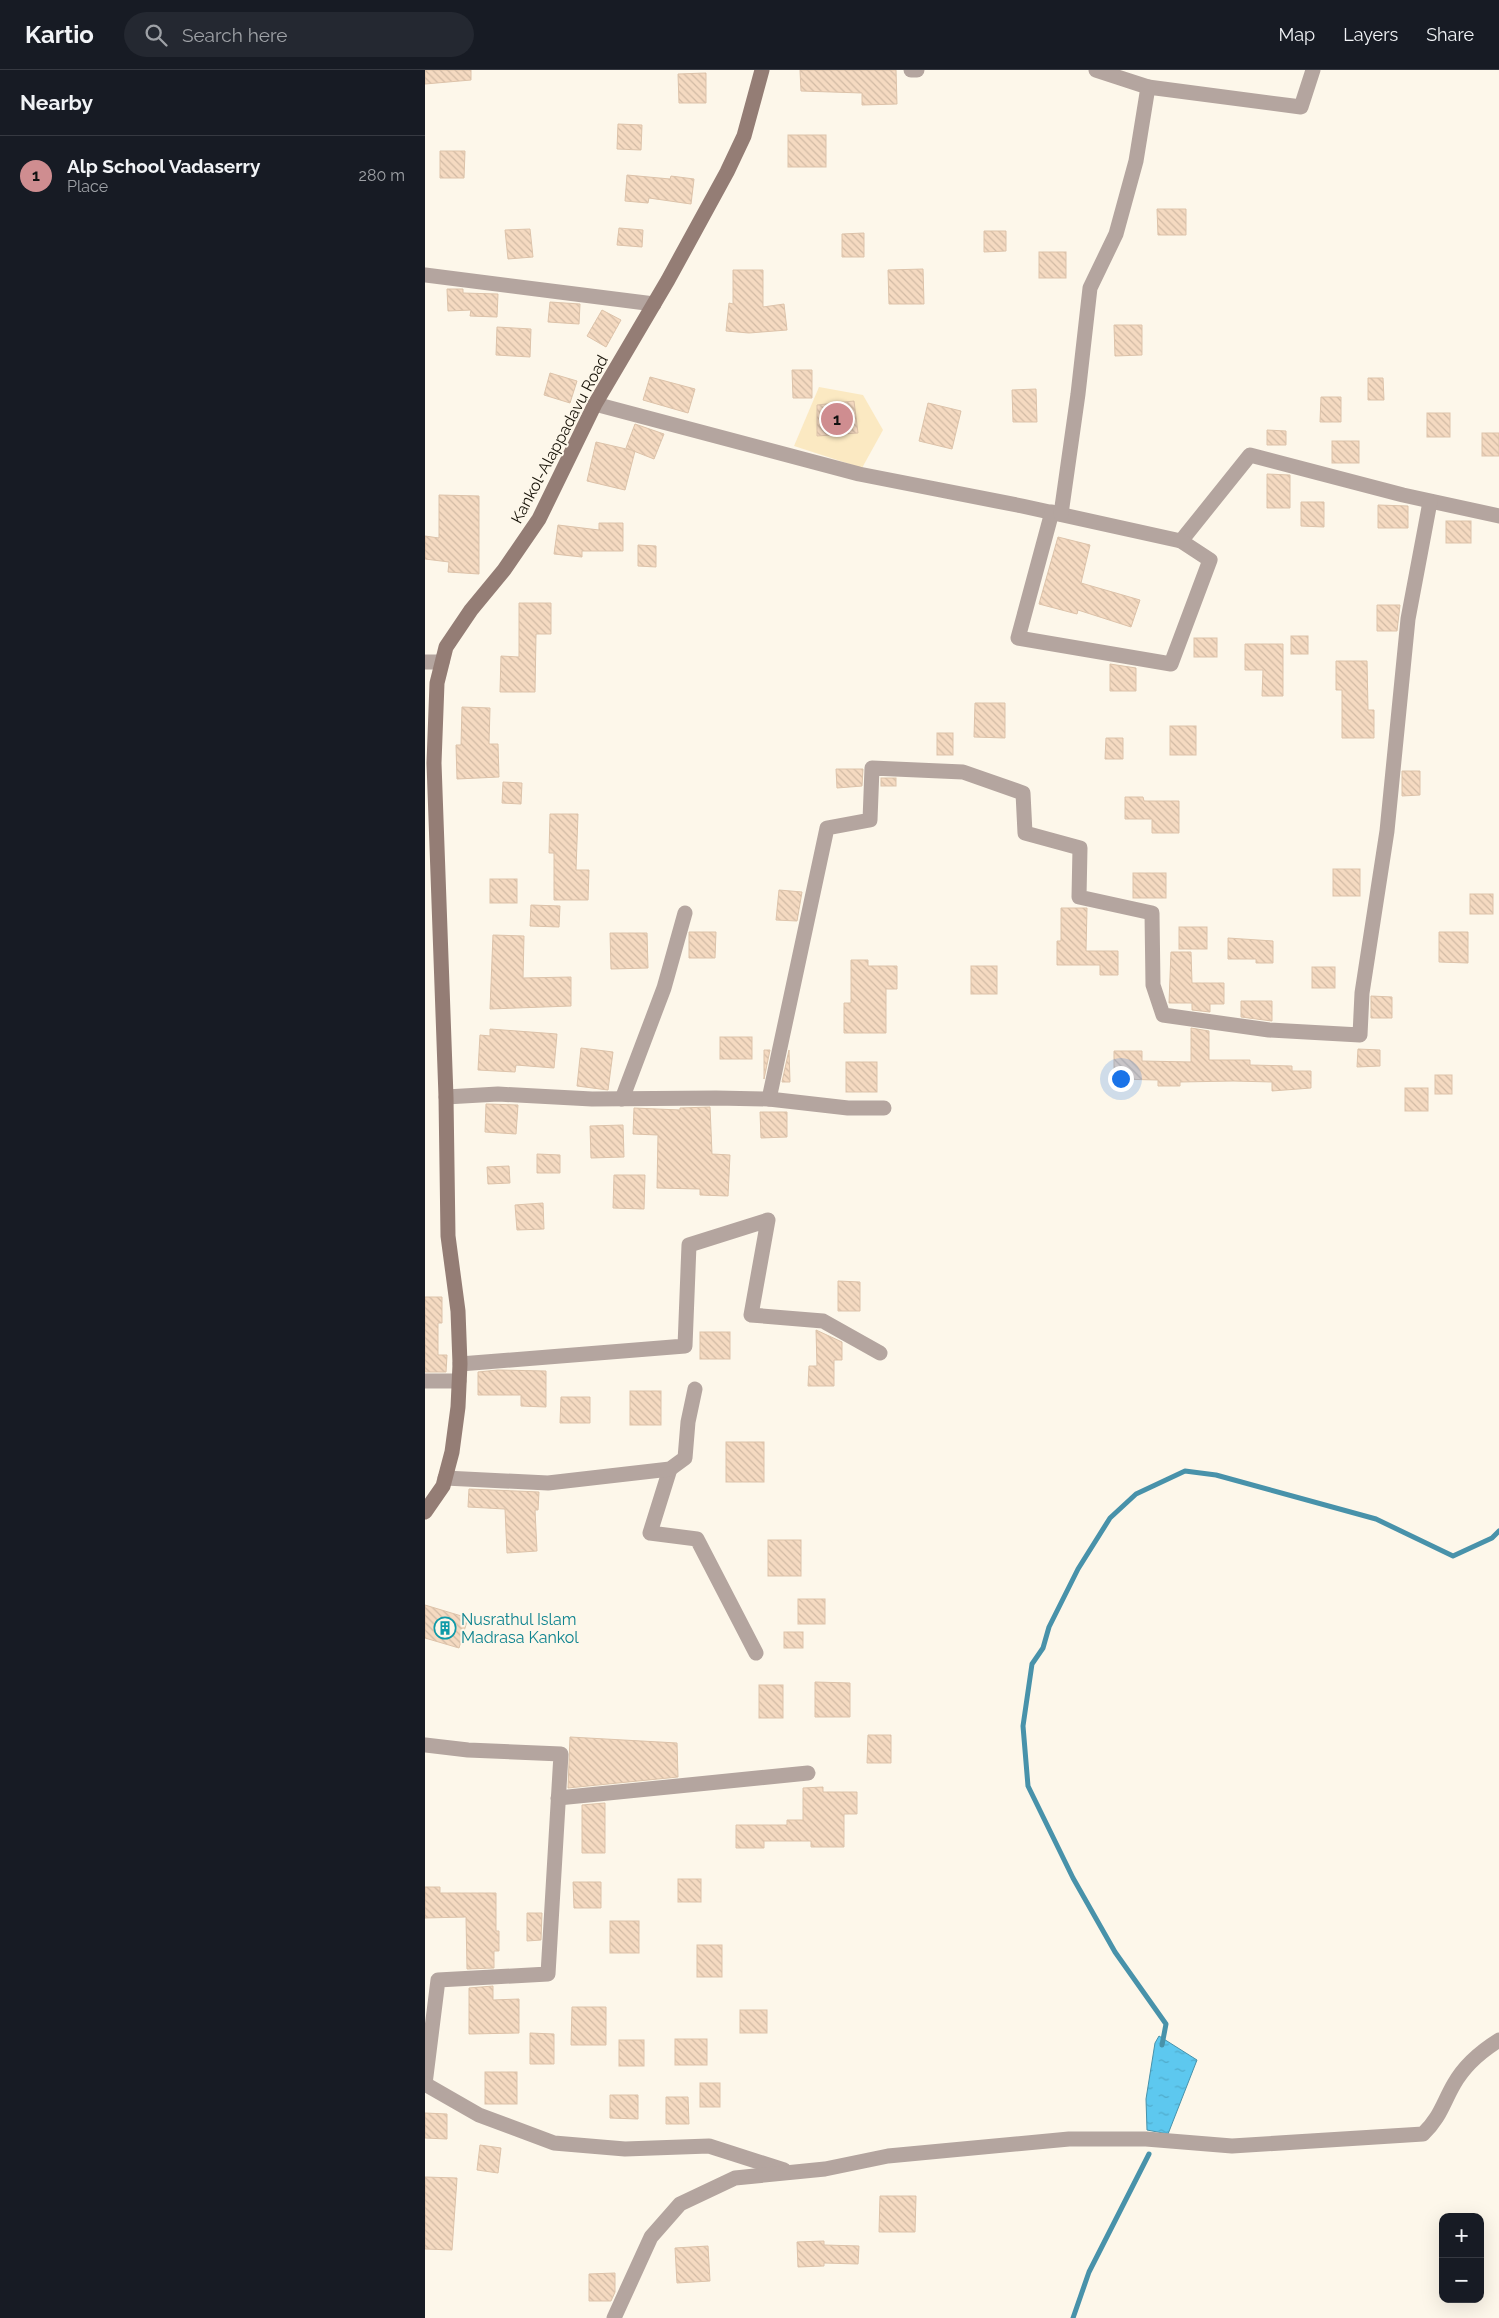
<!DOCTYPE html>
<html lang="en">
<head>
<meta charset="utf-8">
<style>
	:root { --surface:#171b24; --page:#242831; --text:#f1f3f6; --muted:#9ea1a6; --line:#363941; --accent:#cf8d90 }
	body { margin:0; font-family:Raleway,sans-serif; background:var(--page); color:var(--text) }
	.controls { position:absolute; right:15px; bottom:15px; display:grid; overflow:hidden; border-radius:10px; box-shadow:0 5px 20px #0002 }
	.controls button { width:45px; height:45px; display:grid; place-items:center; padding:0; border:0; border-bottom:1px solid var(--line); background:var(--surface); color:var(--text); font:25px sans-serif }
	.you { position:absolute; left:695px; top:1008px; width:18px; height:18px; margin:-12px; border:4px solid #fff; border-radius:50%; background:#1a73e8; box-shadow:0 0 0 8px #1a73e833 }
	.badge { display:grid; place-items:center; width:32px; height:32px; border-radius:50%; background:var(--accent); color:#111; font-size:16px; font-weight:700 }
	.pin { position:absolute; translate:-50% -50%; border:2px solid #fff; box-shadow:0 1px 5px #0006 }
	.list { margin:0; padding:0; list-style:none }
	h2 { display:flex; justify-content:space-between; align-items:center; height:65px; margin:0; padding:0 20px; font-size:21px }
	h2 small { font-size:16px; font-weight:400; color:var(--muted) }
	.list li { display:grid; grid-template-columns:32px 1fr auto; gap:15px; align-items:center; box-sizing:border-box; height:80px; padding:0 20px; border-top:1px solid var(--line) }
	.list b { display:block; font-size:19px; white-space:nowrap }
	.list p { margin:0; font-size:16px; white-space:nowrap; color:var(--muted) }
	.list em { font-size:16px; font-style:normal; color:var(--muted) }
	.icon { flex:none; width:28px; height:28px; fill:none; stroke:currentColor; stroke-width:2; stroke-linecap:round; stroke-linejoin:round }
	.map { position:relative; flex:none; width:1074px; height:2248px; overflow:hidden }
	header { display:flex; align-items:center; gap:30px; box-sizing:border-box; height:70px; padding:0 25px; background:var(--surface); border-bottom:1px solid var(--line) }
	header strong { font-size:24px }
	nav { display:flex; gap:28px; margin-inline-start:auto; font-size:18px }
	.search { width:350px; height:45px; background:var(--page); display:flex; align-items:center; gap:12px; box-sizing:border-box; padding:0 18px; border-radius:28px; color:var(--muted); font-size:19px }
	main { display:flex }
	aside { flex:1; background:var(--surface) }
	.map>svg:first-child { display:block }
	.built { fill:#fbe9c2 }
	.water { fill:url(#water-ripples); stroke:#4892aa }
	.lines { fill:none; stroke-linecap:round; stroke-linejoin:round }
	.stream { stroke:#4892aa; stroke-width:5 }
	.building { fill:url(#building-back-hatch); stroke:#ddc3aa }
	.street { stroke:#b4a59f; stroke-width:15 }
	.secondary { stroke:#947d75; stroke-width:15 }
	.labels { text-anchor:middle; stroke-width:4; stroke-linejoin:round; paint-order:stroke }
	.street-label { font-size:16px; fill:#181308; stroke:#fdf7ea }
	.culture-label { font-size:16px; fill:#0d838f; stroke:#fdf7ea; text-anchor:start }
</style>
</head>
<body>
<header>
<strong>Kartio</strong>
<div class="search"><svg class="icon" aria-label="search" viewBox="0 0 24 24"><circle cx="10" cy="10" r="6"/><path d="M15 15l6 6"/></svg>Search here</div>
<nav><a>Map</a><a>Layers</a><a>Share</a></nav>
</header>
<main>
<aside>
<h2>Nearby<small></small></h2>
<ul class="list">
<li><span class="badge">1</span><div><b>Alp School Vadaserry</b><p>Place</p></div><em>280 m</em></li>
</ul>
</aside>
<div class="map">
<svg width="1074" height="2248" viewBox="0 0 1074 2248">
	<defs>
		<pattern id="water-ripples" width="26" height="14" patternUnits="userSpaceOnUse" patternTransform="scale(1.25)"><rect width="26" height="14" fill="#5dc8ef"/><path d="M2 4q2-2 4 0t4 0M15 11q2-2 4 0t4 0" fill="none" stroke="#50abcb"/></pattern>
		<pattern id="building-back-hatch" width="6" height="6" patternUnits="userSpaceOnUse" patternTransform="scale(1.25)"><rect width="6" height="6" fill="#f5dac1"/><path d="M-1 5l2 2M0 0l6 6M5-1l2 2" fill="none" stroke="#d1baa4"/></pattern>
	</defs>
	<rect width="100%" height="100%" fill="#fdf7ea"/>
	<path class="built" d="M394,317l44,8 20,35 -21,38 -68,-22z"/>
	<path class="water" d="M734,1966l38,24 -29,74 -21,-4 -1,-31 9,-56z"/>
	<g class="lines">
		<g class="stream">
			<path d="M737,1975l4,-21 -51,-72 -42,-74 -45,-92 -5,-60 9,-62 11,-16 6,-21 29,-58 32,-51 26,-24 49,-23 31,4 160,44 77,37 39,-18 7,-7"/>
			<path d="M648,2248l16,-46 60,-118"/>
		</g>
	</g>
	<g class="building">
		<path d="M0,0h46v10l-46,4z"/>
		<path d="M375,0h96l1,34 -35,1v-12l-61,-2z"/>
		<path d="M281,3v30h-27l-1,-29z"/>
		<path d="M193,54l24,1 -1,25 -24,-1z"/>
		<rect x="363" y="65" width="38" height="32"/>
		<path d="M15,81h25l-1,27h-24z"/>
		<path d="M202,105l43,4 1,-3 23,3 -3,25 -42,-6 -1,5 -23,-2z"/>
		<path d="M732,139h29v26h-28z"/>
		<path d="M194,158l24,2 -1,17 -25,-2z"/>
		<path d="M105,159l3,28 -25,2 -3,-29z"/>
		<path d="M559,161h22v20l-22,1z"/>
		<path d="M439,163v24h-22v-23z"/>
		<rect x="614" y="182" width="27" height="26"/>
		<path d="M498,199l1,35h-35l-1,-34z"/>
		<path d="M308,200h30v37l21,-3 3,26 -38,3 -23,-2 3,-28 4,1z"/>
		<path d="M22,219h16v4l35,1 -1,23 -27,-1 1,-6 -23,1z"/>
		<path d="M125,232l30,2 -1,20 -31,-2z"/>
		<path d="M177,240l19,10 -15,27 -19,-11z"/>
		<path d="M689,255h28v30l-27,1z"/>
		<path d="M72,257l34,2 -1,28 -34,-2z"/>
		<path d="M367,300h20v28h-19z"/>
		<path d="M125,303l27,8 -7,22 -26,-8z"/>
		<path d="M225,307l45,12 -7,24 -45,-13z"/>
		<path d="M943,308h15l1,22h-16z"/>
		<path d="M611,319l1,33h-24l-1,-32z"/>
		<path d="M896,327h20v25h-21z"/>
		<path d="M429,331l4,32 -41,3v-31z"/>
		<path d="M503,333l33,8 -9,38 -33,-8z"/>
		<rect x="1002" y="343" width="23" height="24"/>
		<path d="M210,354l29,10 -10,25 -28,-11z"/>
		<path d="M842,360l19,1v14h-19z"/>
		<rect x="1057" y="363" width="17" height="23"/>
		<rect x="907" y="371" width="27" height="22"/>
		<path d="M171,372l39,9 -10,39 -38,-9z"/>
		<path d="M842,404l23,1v33h-23z"/>
		<path d="M14,425l40,1v78l-31,-2 1,-10 -24,-3v-23l14,2z"/>
		<path d="M876,432h23v25l-23,-1z"/>
		<path d="M953,435l30,1v22h-30z"/>
		<rect x="1021" y="451" width="25" height="22"/>
		<path d="M174,453h24v28h-41v6l-28,-3 4,-29 41,5z"/>
		<path d="M633,467l32,8 -9,38 59,17 -9,27 -53,-17 -1,4 -38,-10z"/>
		<path d="M213,475l18,1v21l-18,-1z"/>
		<path d="M94,533h32v31h-15l-1,58h-35l1,-36 18,1z"/>
		<path d="M952,535h23l-3,26h-20z"/>
		<rect x="866" y="566" width="17" height="18"/>
		<rect x="769" y="568" width="23" height="19"/>
		<path d="M820,574h38v52h-21l1,-26h-18z"/>
		<path d="M911,591h31l1,49h6v28h-32v-48h-6z"/>
		<path d="M685,594l26,4v23h-26z"/>
		<path d="M550,633h30v35l-31,-1z"/>
		<path d="M37,637l28,1 -1,36h9l1,33 -42,2 -1,-34h5z"/>
		<rect x="745" y="656" width="26" height="29"/>
		<rect x="512" y="663" width="16" height="22"/>
		<path d="M681,668h17v21h-18z"/>
		<path d="M411,699h27l-1,17 -25,2z"/>
		<path d="M977,701h18v24l-18,1z"/>
		<rect x="456" y="708" width="15" height="8"/>
		<path d="M78,712l19,1 -1,21 -19,-1z"/>
		<path d="M700,727h18l1,4h35v32h-27v-14h-27z"/>
		<path d="M125,744h28l-2,56h13l-1,30h-34v-47h-5z"/>
		<rect x="908" y="799" width="27" height="27"/>
		<rect x="708" y="803" width="33" height="25"/>
		<rect x="65" y="809" width="27" height="24"/>
		<path d="M354,820l23,2 -5,29 -21,-1z"/>
		<rect x="1045" y="824" width="23" height="20"/>
		<path d="M106,835l29,1 -1,21 -29,-1z"/>
		<path d="M636,838h26l-1,43h32v24h-18v-10h-43v-24h4z"/>
		<rect x="754" y="857" width="28" height="22"/>
		<path d="M264,862h27l-1,26h-26z"/>
		<path d="M1014,862h29v31l-29,-1z"/>
		<path d="M185,863h37l1,35 -37,1z"/>
		<path d="M68,865l31,1 -1,42 48,-1v29l-81,3z"/>
		<path d="M803,868l45,3v22h-17v-4h-28z"/>
		<path d="M746,882h20l1,31h32v21h-14v8l-18,-2v-7h-23z"/>
		<path d="M426,890h17v6h29v23h-11v44h-42v-30h7z"/>
		<rect x="546" y="896" width="26" height="28"/>
		<rect x="887" y="897" width="23" height="21"/>
		<path d="M946,926l21,1v21h-21z"/>
		<path d="M816,931h31v20l-31,-4z"/>
		<path d="M766,958l18,3v29h41v5l42,1v5h19v17l-39,3v-9l-39,-1 -53,1v4h-22v-6l-44,-1v-28h28v10l49,1z"/>
		<path d="M65,959l67,5 -3,34 -38,-3 -1,7 -37,-2 2,-35 10,1z"/>
		<rect x="295" y="967" width="32" height="22"/>
		<path d="M156,978l32,4 -5,38 -31,-4z"/>
		<path d="M933,979l22,1v16l-23,1z"/>
		<path d="M339,980h6l-6,29z"/>
		<path d="M364,980l1,32h-8z"/>
		<rect x="421" y="992" width="31" height="30"/>
		<rect x="1010" y="1005" width="17" height="19"/>
		<rect x="980" y="1018" width="23" height="23"/>
		<path d="M61,1034l32,1 -2,29 -31,-2z"/>
		<path d="M285,1037l2,47 18,1 -2,41 -28,-1v-6l-43,-1 1,-53 -25,-1 1,-26 46,2v-2z"/>
		<path d="M335,1042h27v25l-26,1z"/>
		<path d="M198,1055l1,32 -33,1 -1,-32z"/>
		<path d="M112,1084l23,1v18h-23z"/>
		<path d="M84,1096l1,17 -22,1 -1,-17z"/>
		<path d="M189,1105h31l-1,34 -31,-1z"/>
		<path d="M118,1133l1,26 -27,1 -2,-25z"/>
		<path d="M413,1211l22,1v29h-22z"/>
		<path d="M0,1227h17v26h-4v32h9l-1,17h-21z"/>
		<path d="M391,1260l26,12v18h-8v26h-26l1,-20h8z"/>
		<rect x="275" y="1262" width="30" height="27"/>
		<path d="M73,1300l48,1v36l-25,-1v-11h-43v-23z"/>
		<rect x="205" y="1321" width="31" height="34"/>
		<path d="M136,1327h29v26h-30z"/>
		<rect x="301" y="1372" width="38" height="40"/>
		<path d="M44,1419l70,3 -1,18h-3l2,41 -30,2 -2,-44 -37,-2z"/>
		<rect x="343" y="1470" width="33" height="36"/>
		<rect x="373" y="1529" width="27" height="25"/>
		<path d="M0,1535l43,13 -9,30 -34,-10z"/>
		<rect x="359" y="1562" width="19" height="16"/>
		<path d="M390,1612l35,1v34h-35z"/>
		<rect x="334" y="1615" width="24" height="33"/>
		<path d="M443,1665h23v28h-24z"/>
		<path d="M145,1667l107,6 1,34 -110,11z"/>
		<path d="M398,1717v5h34v22h-13v33h-33v-6h-47v7h-28v-23h51v-5h16v-32z"/>
		<path d="M180,1733v50h-23v-48z"/>
		<rect x="253" y="1809" width="23" height="23"/>
		<path d="M148,1812h28v26h-27z"/>
		<path d="M0,1817h15v6h56v38h3v20h-5v17l-27,1 -1,-52 -41,1z"/>
		<path d="M102,1843h15l-1,27 -14,1z"/>
		<rect x="185" y="1851" width="29" height="32"/>
		<rect x="272" y="1875" width="25" height="32"/>
		<path d="M68,1916v14l26,-1v34l-50,1v-46z"/>
		<path d="M147,1937h34v38h-35z"/>
		<rect x="315" y="1940" width="27" height="23"/>
		<path d="M105,1963l24,1v30h-24z"/>
		<rect x="250" y="1969" width="32" height="26"/>
		<rect x="194" y="1970" width="25" height="26"/>
		<rect x="60" y="2002" width="32" height="32"/>
		<rect x="275" y="2013" width="20" height="24"/>
		<path d="M185,2025h28v24l-28,-1z"/>
		<path d="M241,2027h22l1,27h-23z"/>
		<path d="M0,2043l22,1v25l-22,-1z"/>
		<path d="M55,2075l21,3 -3,25 -21,-3z"/>
		<path d="M0,2107l32,1 -5,72 -27,-1z"/>
		<path d="M455,2126h36l-1,36h-36z"/>
		<path d="M399,2171v4l35,1 -1,18 -34,-1v3l-26,1 -1,-25z"/>
		<path d="M283,2176l2,35 -33,2 -2,-35z"/>
		<path d="M190,2203v19l-4,9h-22v-27z"/>
	</g>
	<g class="lines">
		<g class="street">
			<path d="M486,0h6"/>
			<path d="M723,17l153,20 12,-37"/>
			<path d="M0,205l229,29"/>
			<path d="M170,334l264,70 163,32 159,35 69,-86 153,40 96,21"/>
			<path d="M627,442l-34,126 153,26 39,-104 -29,-19"/>
			<path d="M636,444l17,-120 12,-106 26,-54 20,-73 12,-74 -52,-17"/>
			<path d="M0,592h17"/>
			<path d="M21,1027l52,-3 94,5 124,-1 53,1 79,9h36"/>
			<path d="M197,1029l42,-111 21,-75"/>
			<path d="M344,1029l58,-271 43,-8 2,-52 91,4 60,21 2,40 55,15 -1,49 73,16 1,72 10,30 106,15 91,5 2,-42 25,-162 21,-212 22,-117"/>
			<path d="M35,1294l225,-18 4,-101 79,-25 -17,95 72,6 57,32"/>
			<path d="M0,1311h34"/>
			<path d="M245,1399l-20,64 47,6 59,114"/>
			<path d="M20,1408l103,5 122,-14 15,-11 3,-36 7,-33"/>
			<path d="M0,1675l43,5 93,4 -13,220 -110,6 -13,104"/>
			<path d="M133,1728l250,-25"/>
			<path d="M0,2014l54,31 75,28 71,6 84,-3 75,24"/>
			<path d="M189,2248l37,-81 29,-33 55,-26 90,-9 63,-13 181,-17h77l86,7 191,-12c17,-16 20,-31 31,-50 10,-18 29,-34 45,-44"/>
		</g>
		<path class="secondary" d="M0,1442l18,-26 9,-34 6,-45 2,-43 -2,-53 -10,-75 -2,-139 -12,-334 3,-80 9,-36 25,-37 33,-40 35,-51 56,-115 73,-124 59,-108 17,-36 18,-66"/>
	</g>
	<defs>
		<g id="building-ring" transform="scale(1.125)"><circle r="9.5" fill="#fdf7ea" stroke="#0f9aa8" stroke-width="1.5"/><path d="M-4-6H4V6H1V3H-1V6H-4ZM-2.5-4.3h1.7v1.8h-1.7ZM.8-4.3h1.7v1.8H.8ZM-2.5-1h1.7V.8h-1.7ZM.8-1h1.7V.8H.8Z" fill="#0f9aa8"/></g>
	</defs>
	<g fill-rule="evenodd">
		<use href="#building-ring" x="20" y="1558"/>
	</g>
	<g class="labels">
		<g class="street-label">
			<text transform="translate(134 369) rotate(-62)" y="6">Kankol-Alappadavu Road</text>
		</g>
		<g class="culture-label">
			<text x="36" y="1555">Nusrathul Islam<tspan x="36" dy="18">Madrasa Kankol</tspan></text>
		</g>
	</g>
</svg>
<div class="controls">
<button>+</button>
<button>−</button>
</div>
<div class="you"></div>
<div class="pin badge" style="left:412px;top:349px">1</div>
</div>
</main>
</body>
</html>
